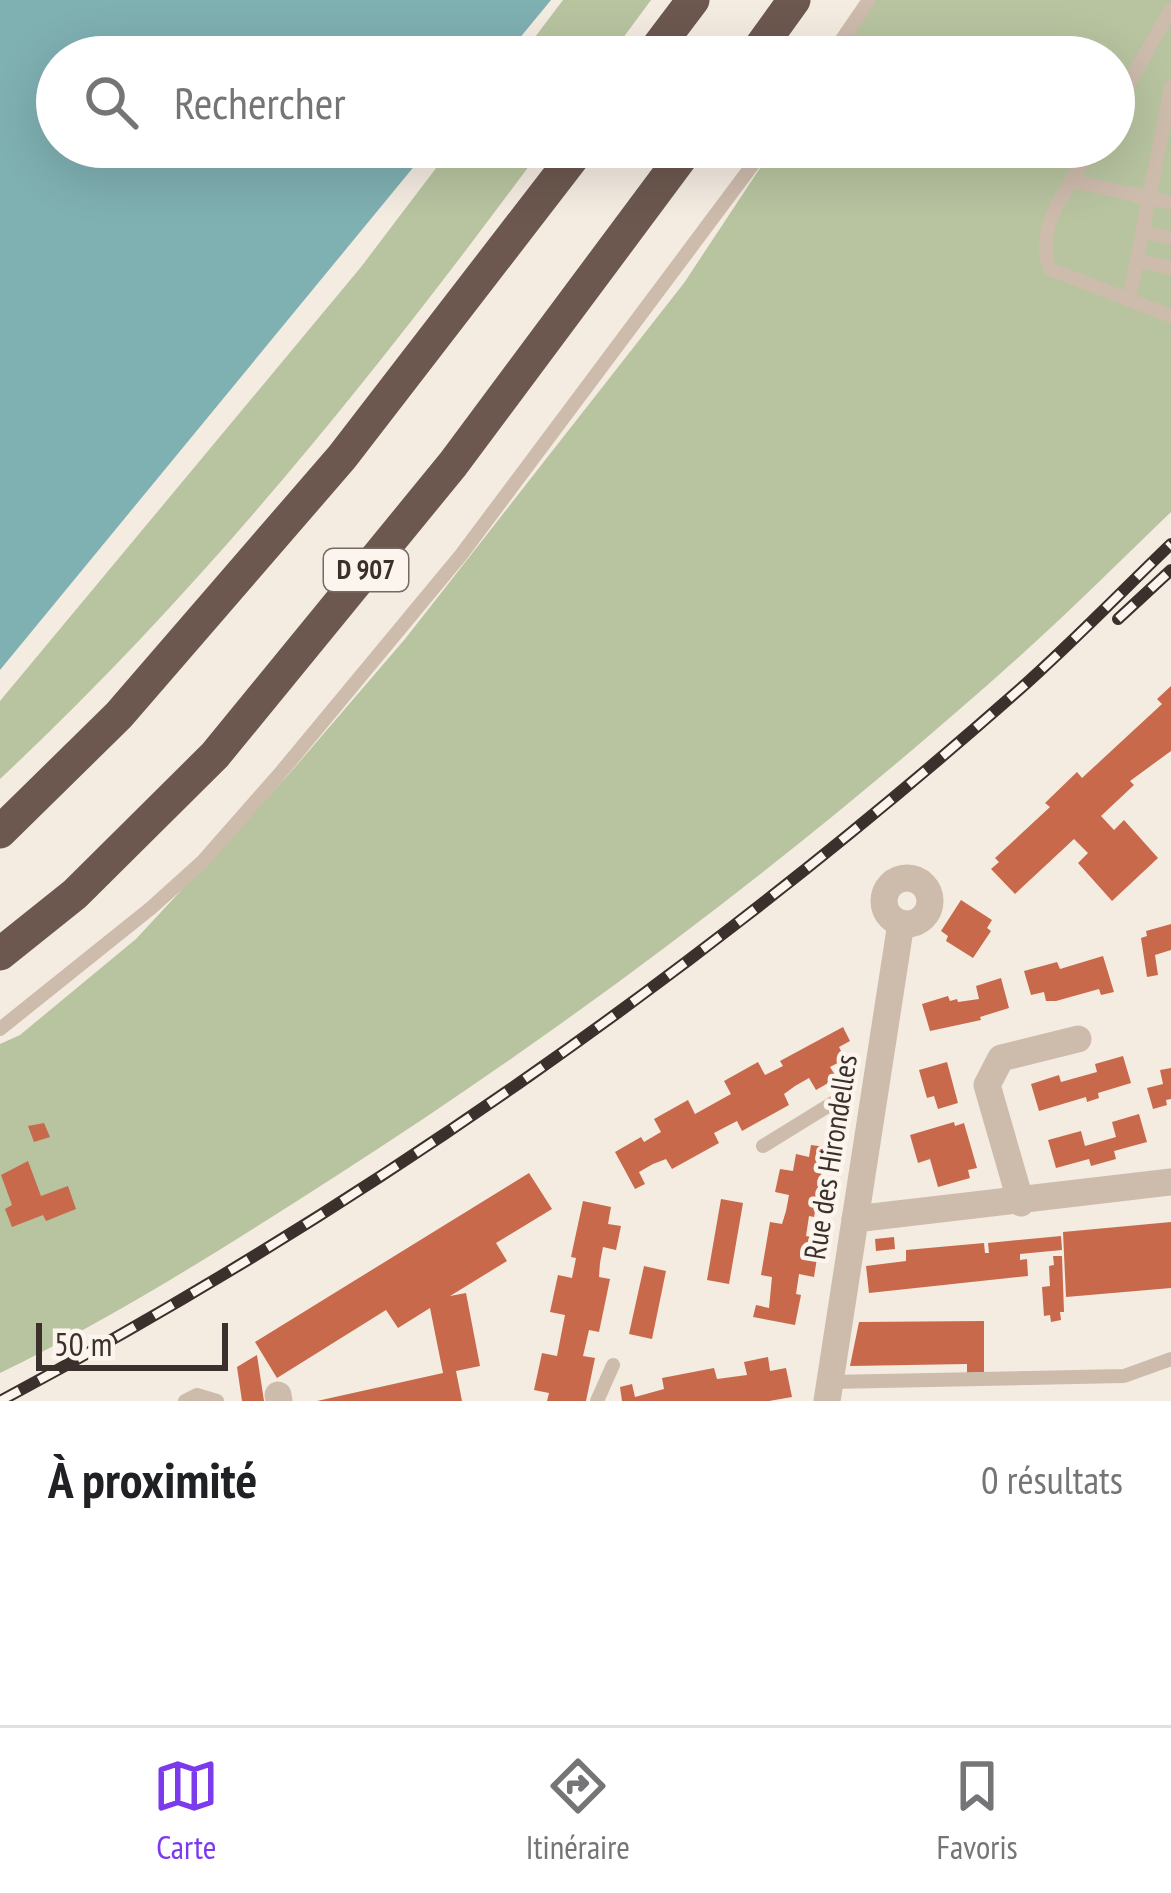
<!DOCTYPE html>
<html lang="fr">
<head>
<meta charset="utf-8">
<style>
	:root { --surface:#fff; --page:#f6f6f6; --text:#202124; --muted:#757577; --line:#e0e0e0; --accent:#7c3aed }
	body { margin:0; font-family:"PT Sans Narrow",sans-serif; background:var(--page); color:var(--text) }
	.scale { position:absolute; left:36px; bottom:30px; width:192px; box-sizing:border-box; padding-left:12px; border:6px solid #3b302b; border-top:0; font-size:33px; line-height:42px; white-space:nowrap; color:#3b302b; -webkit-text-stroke:9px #fbf5ee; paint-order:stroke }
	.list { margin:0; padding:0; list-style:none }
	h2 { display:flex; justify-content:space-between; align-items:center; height:156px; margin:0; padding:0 48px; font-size:51px }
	h2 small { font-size:39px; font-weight:400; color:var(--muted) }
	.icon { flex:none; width:66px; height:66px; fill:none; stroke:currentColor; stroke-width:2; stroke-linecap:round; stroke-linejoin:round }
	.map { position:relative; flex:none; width:1171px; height:1401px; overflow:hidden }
	.search { position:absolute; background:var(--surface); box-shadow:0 12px 48px #0002; left:36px; right:36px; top:36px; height:132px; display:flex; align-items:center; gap:30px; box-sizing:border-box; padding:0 42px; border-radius:66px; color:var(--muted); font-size:45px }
	.sheet { height:324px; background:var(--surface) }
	nav { display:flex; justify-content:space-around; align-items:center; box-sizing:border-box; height:168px; border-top:3px solid var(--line); background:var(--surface); font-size:33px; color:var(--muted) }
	nav a { display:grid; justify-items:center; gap:6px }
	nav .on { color:var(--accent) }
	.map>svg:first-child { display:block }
	.green { fill:#b8c4a0 }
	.water { fill:#7fb0b2 }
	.building { fill:#c8694b }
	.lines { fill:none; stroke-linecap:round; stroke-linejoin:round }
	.service { stroke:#cdbbac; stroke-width:14 }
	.minor { stroke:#cdbbac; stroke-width:27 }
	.trunk { stroke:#6c584f; stroke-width:33 }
	.rail-casing { stroke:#3b302b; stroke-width:12 }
	.rail { stroke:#fbf5ee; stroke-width:8; stroke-dasharray:22; stroke-linecap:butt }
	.labels { text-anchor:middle; stroke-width:9; stroke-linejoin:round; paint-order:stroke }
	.shield { fill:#fbf5ee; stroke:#756b66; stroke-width:3 }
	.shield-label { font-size:27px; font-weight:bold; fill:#3b302b }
	.street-label { font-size:30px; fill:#3b302b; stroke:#fbf5ee }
</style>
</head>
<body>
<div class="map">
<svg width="1171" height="1401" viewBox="0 0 1171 1401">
	<rect width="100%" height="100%" fill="#f4ebe1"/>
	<g class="green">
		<path d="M563,0h88l-42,57h-89z"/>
		<path d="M870,0h301v512c-50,48 -99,97 -151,144 -213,191 -444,366 -684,520 -109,70 -219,140 -336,197v-329l20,-9 116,-96 153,-165 116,-135 279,-356 90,-136h340v-90h-281z"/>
		<path d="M452,147h91c-164,223 -340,442 -543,632v-78l361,-434z"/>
	</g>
	<path class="water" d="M0,0h551l-47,57h-447v90h373l-430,523z"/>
	<g class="building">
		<path d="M1171,686v65l-41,30 4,4 -33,31 13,14 10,-10 34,38 -46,43 -34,-38 10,-10 -14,-14 -59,55 -24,-25 8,-7 -4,-4 55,-51 -5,-4 32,-31 5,6 80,-74 -5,-5z"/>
		<path d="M961,900l31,20 -5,8 4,3 -18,27 -27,-17 2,-5 -7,-5z"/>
		<path d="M1171,924v26l-16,5 3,20 -11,2 -6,-39 6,-2 -1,-5z"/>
		<path d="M1103,956l11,36 -13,3 -2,-6 -43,12h-10l-2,-9 -13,3 -7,-24 33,-9 3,7z"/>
		<path d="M1001,978l8,30 -29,9 1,3 -51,11 -8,-27 26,-8 2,5 7,-2 1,3 21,-3 -3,-13z"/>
		<path d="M843,1027l7,14 -11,6 6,12 -15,8 7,11 -21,12 -7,-12 -14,8 -11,8 5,11 -47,26 -5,-10 -23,12 5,10 -47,26 -6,-10 -13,5 -14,8 6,12 -10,5 -20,-37 26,-15 3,5 17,-10 -7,-13 34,-19 7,14 36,-20 -7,-13 34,-19 7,13 18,-9 -3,-5z"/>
		<path d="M1123,1056l8,27 -33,10 1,5 -12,4 -1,-5 -47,14 -8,-27 28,-9 2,7 36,-10 -2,-8z"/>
		<path d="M947,1062l11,41 -20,6 -4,-13 -7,2 -8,-28z"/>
		<path d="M1171,1068v31l-5,1 1,5 -14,4 -6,-21 16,-4 -3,-14z"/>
		<path d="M1139,1114l8,28 -33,9 2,8 -25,7 -2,-7 -33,9 -8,-28 33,-9 4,15 31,-9 -4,-15z"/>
		<path d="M954,1122l1,4 9,-3 13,45 -9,2 2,8 -32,9 -8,-28 -12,4 -8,-28z"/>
		<path d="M44,1123l6,14 -16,5 -6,-16z"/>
		<path d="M811,1145l15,2 -12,70 -5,-1 -3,20 14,3 -6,38 -15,-3 -3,20 5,1 -6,30 -42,-8 3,-12 13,3 3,-31 -11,-2 9,-53 12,2 4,-13 3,-16 -14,-3 5,-23 13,2 3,-17 13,3z"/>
		<path d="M28,1161l13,35 27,-10 8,23 -30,12 -3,-6 -31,12 -7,-18 7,-4 -11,-30z"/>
		<path d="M529,1173l23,36 -56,34 11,18 -57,35 16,-3 14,73 -24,5 6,30h-145l126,-28 -13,-65 -32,20 -12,-18 -109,68 -22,-36z"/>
		<path d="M721,1199l22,4 -14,81 -22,-4z"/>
		<path d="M583,1201l28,6 -3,17 13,2 -5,24 -13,-3 -3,16 -1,14 11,2 -11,53 -10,-2 -6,26 12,2 -9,43h-39l2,-8 -15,-3 8,-37 15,3 8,-41 -15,-3 8,-37 14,3 4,-20 -5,-1z"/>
		<path d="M1171,1222v66l-105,9 -3,-65z"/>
		<path d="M1061,1236l1,14 -42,4v6l7,-1 1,17 -159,17 -3,-27 40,-5v-11l78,-7 1,10h4l-1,-10z"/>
		<path d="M894,1237l1,12 -19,2 -1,-12z"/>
		<path d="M1053,1256h9l2,56h-4l1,8 -10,2 -1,-7 -6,1 -2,-29 8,-1 -1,-20 5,-1z"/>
		<path d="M644,1266l22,5 -14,68 -23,-5z"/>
		<path d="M984,1321v51l-17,1v-9l-117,2 9,-44z"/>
		<path d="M257,1355l7,46h-22l-5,-34z"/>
		<path d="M768,1357l2,14 16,-3 6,29 -23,4h-147l-2,-14 12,-3 3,13 29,-8 -2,-11 52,-10 3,11 30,-4 -3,-13z"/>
	</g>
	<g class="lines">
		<g class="service">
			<path d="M830,57l39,-57"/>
			<path d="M1114,109l57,-100"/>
			<path d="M1092,147c-21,38 -59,77 -42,122l121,47"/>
			<path d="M1073,181l98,22"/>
			<path d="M1143,232l28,6"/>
			<path d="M1137,260l34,8"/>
			<path d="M1129,300l42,-213"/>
			<path d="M0,1029l151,-121 51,-46 80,-91 179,-216 305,-408"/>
			<path d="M763,1146l73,-45"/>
			<path d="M830,1382l294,-6 47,-17"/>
			<path d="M185,1401l12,-6 20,6"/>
			<path d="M597,1401l16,-36"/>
		</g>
		<g class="minor">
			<circle cx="907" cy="901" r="23"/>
			<path d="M1021,1203l-34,-118 14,-27 77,-19"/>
			<path d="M855,1219l316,-37"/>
			<path d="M278,1395l1,6"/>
			<path d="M827,1401l74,-478"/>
		</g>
		<g class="trunk">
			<path d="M650,57l43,-57"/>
			<path d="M753,57l41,-57"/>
			<path d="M0,832l119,-117 223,-258 239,-310"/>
			<path d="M0,954l75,-60 140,-139 238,-291 236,-317"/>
		</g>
		<g class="rail-casing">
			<g id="rail">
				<path d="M1118,619l53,-49"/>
				<path d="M0,1401c365,-194 710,-438 1020,-712 52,-46 101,-97 151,-145"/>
			</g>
		</g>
		<use href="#rail" class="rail"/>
	</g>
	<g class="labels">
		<rect class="shield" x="324" y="549" width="84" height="42" rx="9"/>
		<g class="shield-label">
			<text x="366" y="579">D 907</text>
		</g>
		<g class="street-label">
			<text transform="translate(831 1157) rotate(-81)" y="10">Rue des Hirondelles</text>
		</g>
	</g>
</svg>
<div class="scale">50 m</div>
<div class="search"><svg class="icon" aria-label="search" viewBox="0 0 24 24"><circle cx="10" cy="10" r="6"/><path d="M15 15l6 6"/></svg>Rechercher</div>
</div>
<section class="sheet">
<h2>À proximité<small>0 résultats</small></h2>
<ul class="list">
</ul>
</section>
<nav>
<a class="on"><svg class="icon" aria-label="map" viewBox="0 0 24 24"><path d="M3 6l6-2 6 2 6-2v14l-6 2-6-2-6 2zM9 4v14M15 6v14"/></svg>Carte</a>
<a><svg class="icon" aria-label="directions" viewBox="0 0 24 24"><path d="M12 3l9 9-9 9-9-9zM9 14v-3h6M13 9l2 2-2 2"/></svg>Itinéraire</a>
<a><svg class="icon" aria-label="saved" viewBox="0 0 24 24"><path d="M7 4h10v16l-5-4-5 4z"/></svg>Favoris</a>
</nav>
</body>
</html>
